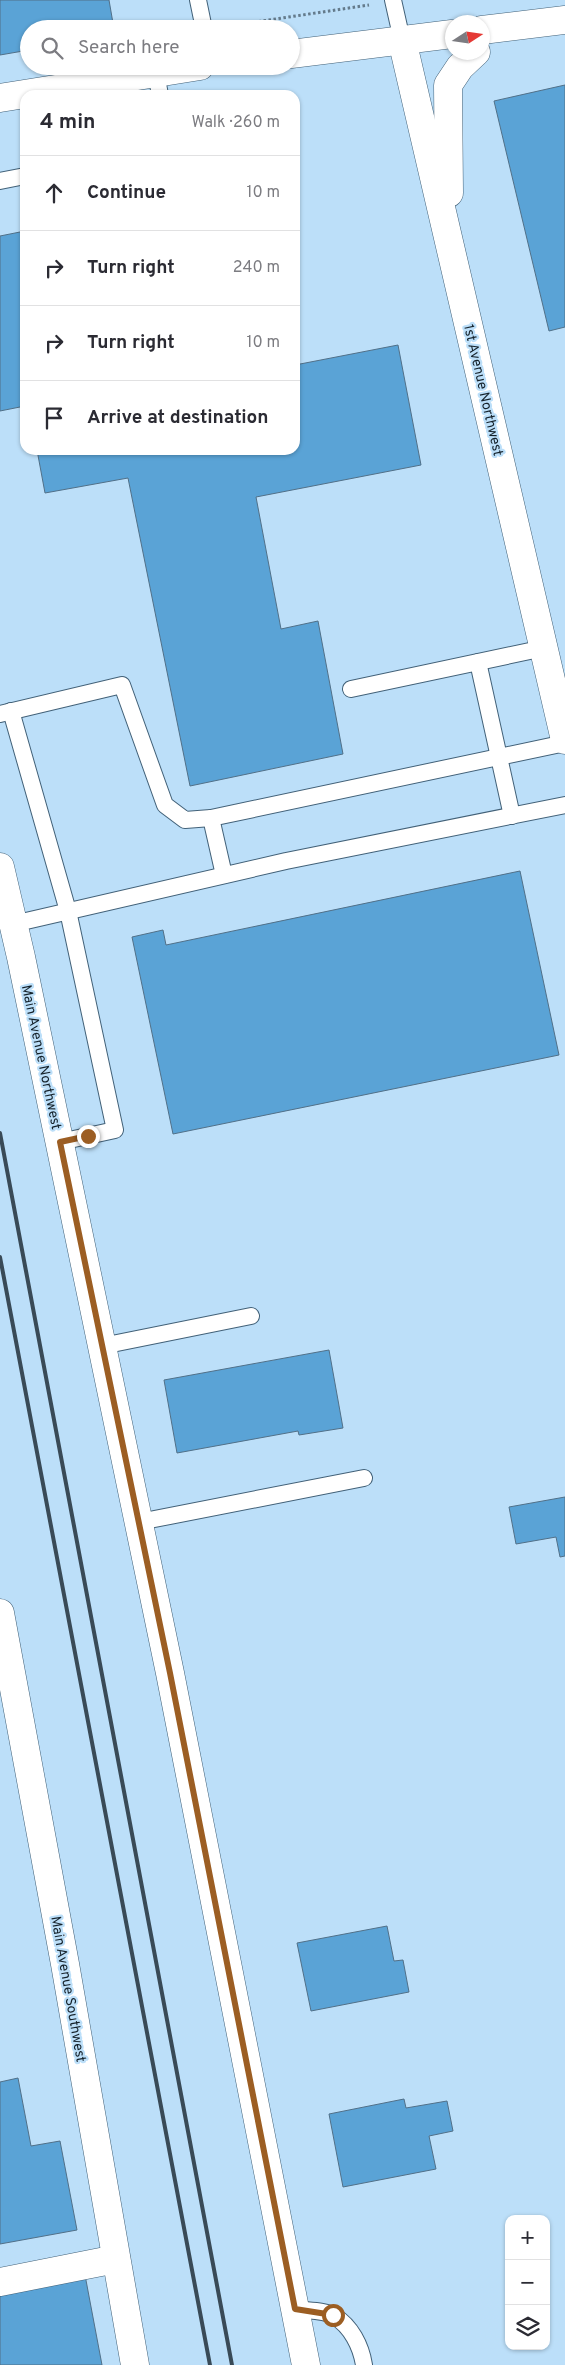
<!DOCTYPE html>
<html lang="en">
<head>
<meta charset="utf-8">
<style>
	:root { --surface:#fff; --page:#f7f7f7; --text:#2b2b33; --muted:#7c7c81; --line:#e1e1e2 }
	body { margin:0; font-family:Overpass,sans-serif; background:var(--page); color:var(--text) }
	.controls { position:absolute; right:15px; bottom:15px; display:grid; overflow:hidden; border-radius:10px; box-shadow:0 1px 4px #0004 }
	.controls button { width:45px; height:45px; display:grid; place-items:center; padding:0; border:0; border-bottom:1px solid var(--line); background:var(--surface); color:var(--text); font:25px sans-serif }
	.compass { position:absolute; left:445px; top:15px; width:45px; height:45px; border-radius:50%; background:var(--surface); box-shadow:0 1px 4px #0004; rotate:78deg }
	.stop { position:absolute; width:15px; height:15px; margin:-11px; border:4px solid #9c5e23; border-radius:50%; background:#fff }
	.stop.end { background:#9c5e23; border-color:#fff; box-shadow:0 1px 5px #0008 }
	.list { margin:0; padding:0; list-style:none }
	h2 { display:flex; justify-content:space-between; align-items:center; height:65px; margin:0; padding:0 20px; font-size:21px }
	h2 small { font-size:16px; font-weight:400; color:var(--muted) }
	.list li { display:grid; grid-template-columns:32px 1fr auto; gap:15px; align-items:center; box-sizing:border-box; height:75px; padding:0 20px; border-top:1px solid var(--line) }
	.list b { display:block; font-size:19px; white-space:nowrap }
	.list em { font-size:16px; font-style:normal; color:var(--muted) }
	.icon { flex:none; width:28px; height:28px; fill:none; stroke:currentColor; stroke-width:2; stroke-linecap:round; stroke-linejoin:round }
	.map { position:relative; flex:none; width:565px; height:2365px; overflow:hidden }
	.search { position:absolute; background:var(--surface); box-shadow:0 1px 4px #0004; left:20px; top:20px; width:280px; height:55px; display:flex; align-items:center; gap:12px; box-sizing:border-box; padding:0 18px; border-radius:28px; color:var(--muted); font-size:19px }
	.panel { position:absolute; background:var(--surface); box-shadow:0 1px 4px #0004; left:20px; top:90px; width:280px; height:365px; border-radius:15px }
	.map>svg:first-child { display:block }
	.building { fill:#5aa3d6; stroke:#517088 }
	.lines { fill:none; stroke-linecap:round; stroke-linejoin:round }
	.lane-casing { stroke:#426178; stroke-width:18 }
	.street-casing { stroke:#426178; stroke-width:29 }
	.secondary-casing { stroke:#426178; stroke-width:29 }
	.path { stroke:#647b8c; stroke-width:3; stroke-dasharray:2.5 2.5; stroke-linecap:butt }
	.lane { stroke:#fff; stroke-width:16 }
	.street { stroke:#fff; stroke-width:28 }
	.secondary { stroke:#fff; stroke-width:28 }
	.rail { stroke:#394a57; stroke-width:4 }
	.route { stroke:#9c5e23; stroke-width:6 }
	.labels { text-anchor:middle; stroke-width:4.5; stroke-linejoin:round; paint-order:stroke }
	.street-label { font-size:14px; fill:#15222b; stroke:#bcdff9 }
</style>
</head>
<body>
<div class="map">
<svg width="565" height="2365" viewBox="0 0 565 2365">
	<rect width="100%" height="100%" fill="#bcdff9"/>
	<g class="building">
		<path d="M0,0h109l5,29h-85v21l-29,5z"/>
		<path d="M565,85v242l-16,4 -55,-230z"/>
		<path d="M25,231v175l-25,5v-175z"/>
		<path d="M398,345l23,120 -165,32 25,132 37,-8 25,133 -153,32 -62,-308 -83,15 -8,-43h258v-85z"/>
		<path d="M520,871l39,184 -386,79 -41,-197 31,-7 3,15z"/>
		<path d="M329,1350l14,78 -44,7 -1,-4 -121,22 -13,-73z"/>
		<path d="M565,1497v59l-5,1 -4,-20 -40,7 -7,-37z"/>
		<path d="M387,1926l7,35 9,-1 6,32 -98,19 -14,-68z"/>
		<path d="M18,2078l13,68 29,-5 17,89 -77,14v-162z"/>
		<path d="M404,2099l2,9 41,-7 6,30 -24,5 7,33 -93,18 -14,-73z"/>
		<path d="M85,2275l17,90h-102v-73z"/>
	</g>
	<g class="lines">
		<g class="lane-casing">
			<g id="lane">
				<path d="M198,0l6,29"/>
				<path d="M393,0l9,40"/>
				<path d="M156,73l4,22"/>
				<path d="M0,181l25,-5"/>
				<path d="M478,662l34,154"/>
				<path d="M351,689l193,-41"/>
				<path d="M11,711l57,200 47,219 -55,12"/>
				<path d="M0,714l122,-29 43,120 20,15 26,-2 354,-75"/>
				<path d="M211,818l13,57"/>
				<path d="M13,924l273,-63 279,-56"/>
				<path d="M102,1346l149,-30"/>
				<path d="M139,1522l225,-44"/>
				<path d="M295,2309c11,2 30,1 39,7 17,10 27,30 30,49"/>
			</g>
		</g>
		<g class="street-casing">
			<g id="street">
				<path d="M0,867l21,90 149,716 136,692"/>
				<path d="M0,1613l65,351 70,401"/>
				<path d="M0,2282l116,-23"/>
			</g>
		</g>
		<g class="secondary-casing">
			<g id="secondary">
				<path d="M482,30l83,-10"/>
				<path d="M402,40l163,700"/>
				<path d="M291,54l161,-20"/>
				<path d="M0,98l200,-32"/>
				<path d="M449,193l-1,-108 12,-18 16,-15"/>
			</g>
		</g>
		<path class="path" d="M229,26l140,-21"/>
		<use href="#lane" class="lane"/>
		<use href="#street" class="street"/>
		<use href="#secondary" class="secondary"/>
		<g class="rail">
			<path d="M0,1133l232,1232"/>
			<path d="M0,1257l210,1108"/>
		</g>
	</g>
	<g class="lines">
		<path class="route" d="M88,1136l-28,6 110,531 125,636 38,6"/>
	</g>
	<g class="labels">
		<g class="street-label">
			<text transform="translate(484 390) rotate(77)" y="5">1st Avenue Northwest</text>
			<text transform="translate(42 1057) rotate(78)" y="5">Main Avenue Northwest</text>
			<text transform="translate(69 1989) rotate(80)" y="5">Main Avenue Southwest</text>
		</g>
	</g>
</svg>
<div class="controls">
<button>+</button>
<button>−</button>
<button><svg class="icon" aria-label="layers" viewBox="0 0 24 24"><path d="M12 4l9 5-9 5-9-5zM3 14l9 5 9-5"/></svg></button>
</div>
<svg class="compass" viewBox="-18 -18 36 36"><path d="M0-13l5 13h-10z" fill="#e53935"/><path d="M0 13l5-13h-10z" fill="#7c7c81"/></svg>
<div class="stop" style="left:333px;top:2315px"></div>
<div class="stop end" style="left:88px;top:1136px"></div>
<div class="search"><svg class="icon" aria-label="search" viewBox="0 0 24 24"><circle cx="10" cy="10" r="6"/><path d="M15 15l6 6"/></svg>Search here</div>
<section class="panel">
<h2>4 min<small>Walk · 260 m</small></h2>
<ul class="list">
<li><svg class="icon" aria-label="ahead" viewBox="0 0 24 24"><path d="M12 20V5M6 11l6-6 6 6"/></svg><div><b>Continue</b></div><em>10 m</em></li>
<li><svg class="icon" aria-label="right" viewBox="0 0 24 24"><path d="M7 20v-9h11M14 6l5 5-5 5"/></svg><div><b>Turn right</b></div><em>240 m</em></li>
<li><svg class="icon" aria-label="right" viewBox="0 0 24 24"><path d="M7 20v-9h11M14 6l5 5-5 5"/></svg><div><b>Turn right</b></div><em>10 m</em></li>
<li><svg class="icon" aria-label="arrive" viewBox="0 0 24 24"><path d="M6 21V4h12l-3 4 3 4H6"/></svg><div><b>Arrive at destination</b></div></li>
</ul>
</section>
</div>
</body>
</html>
